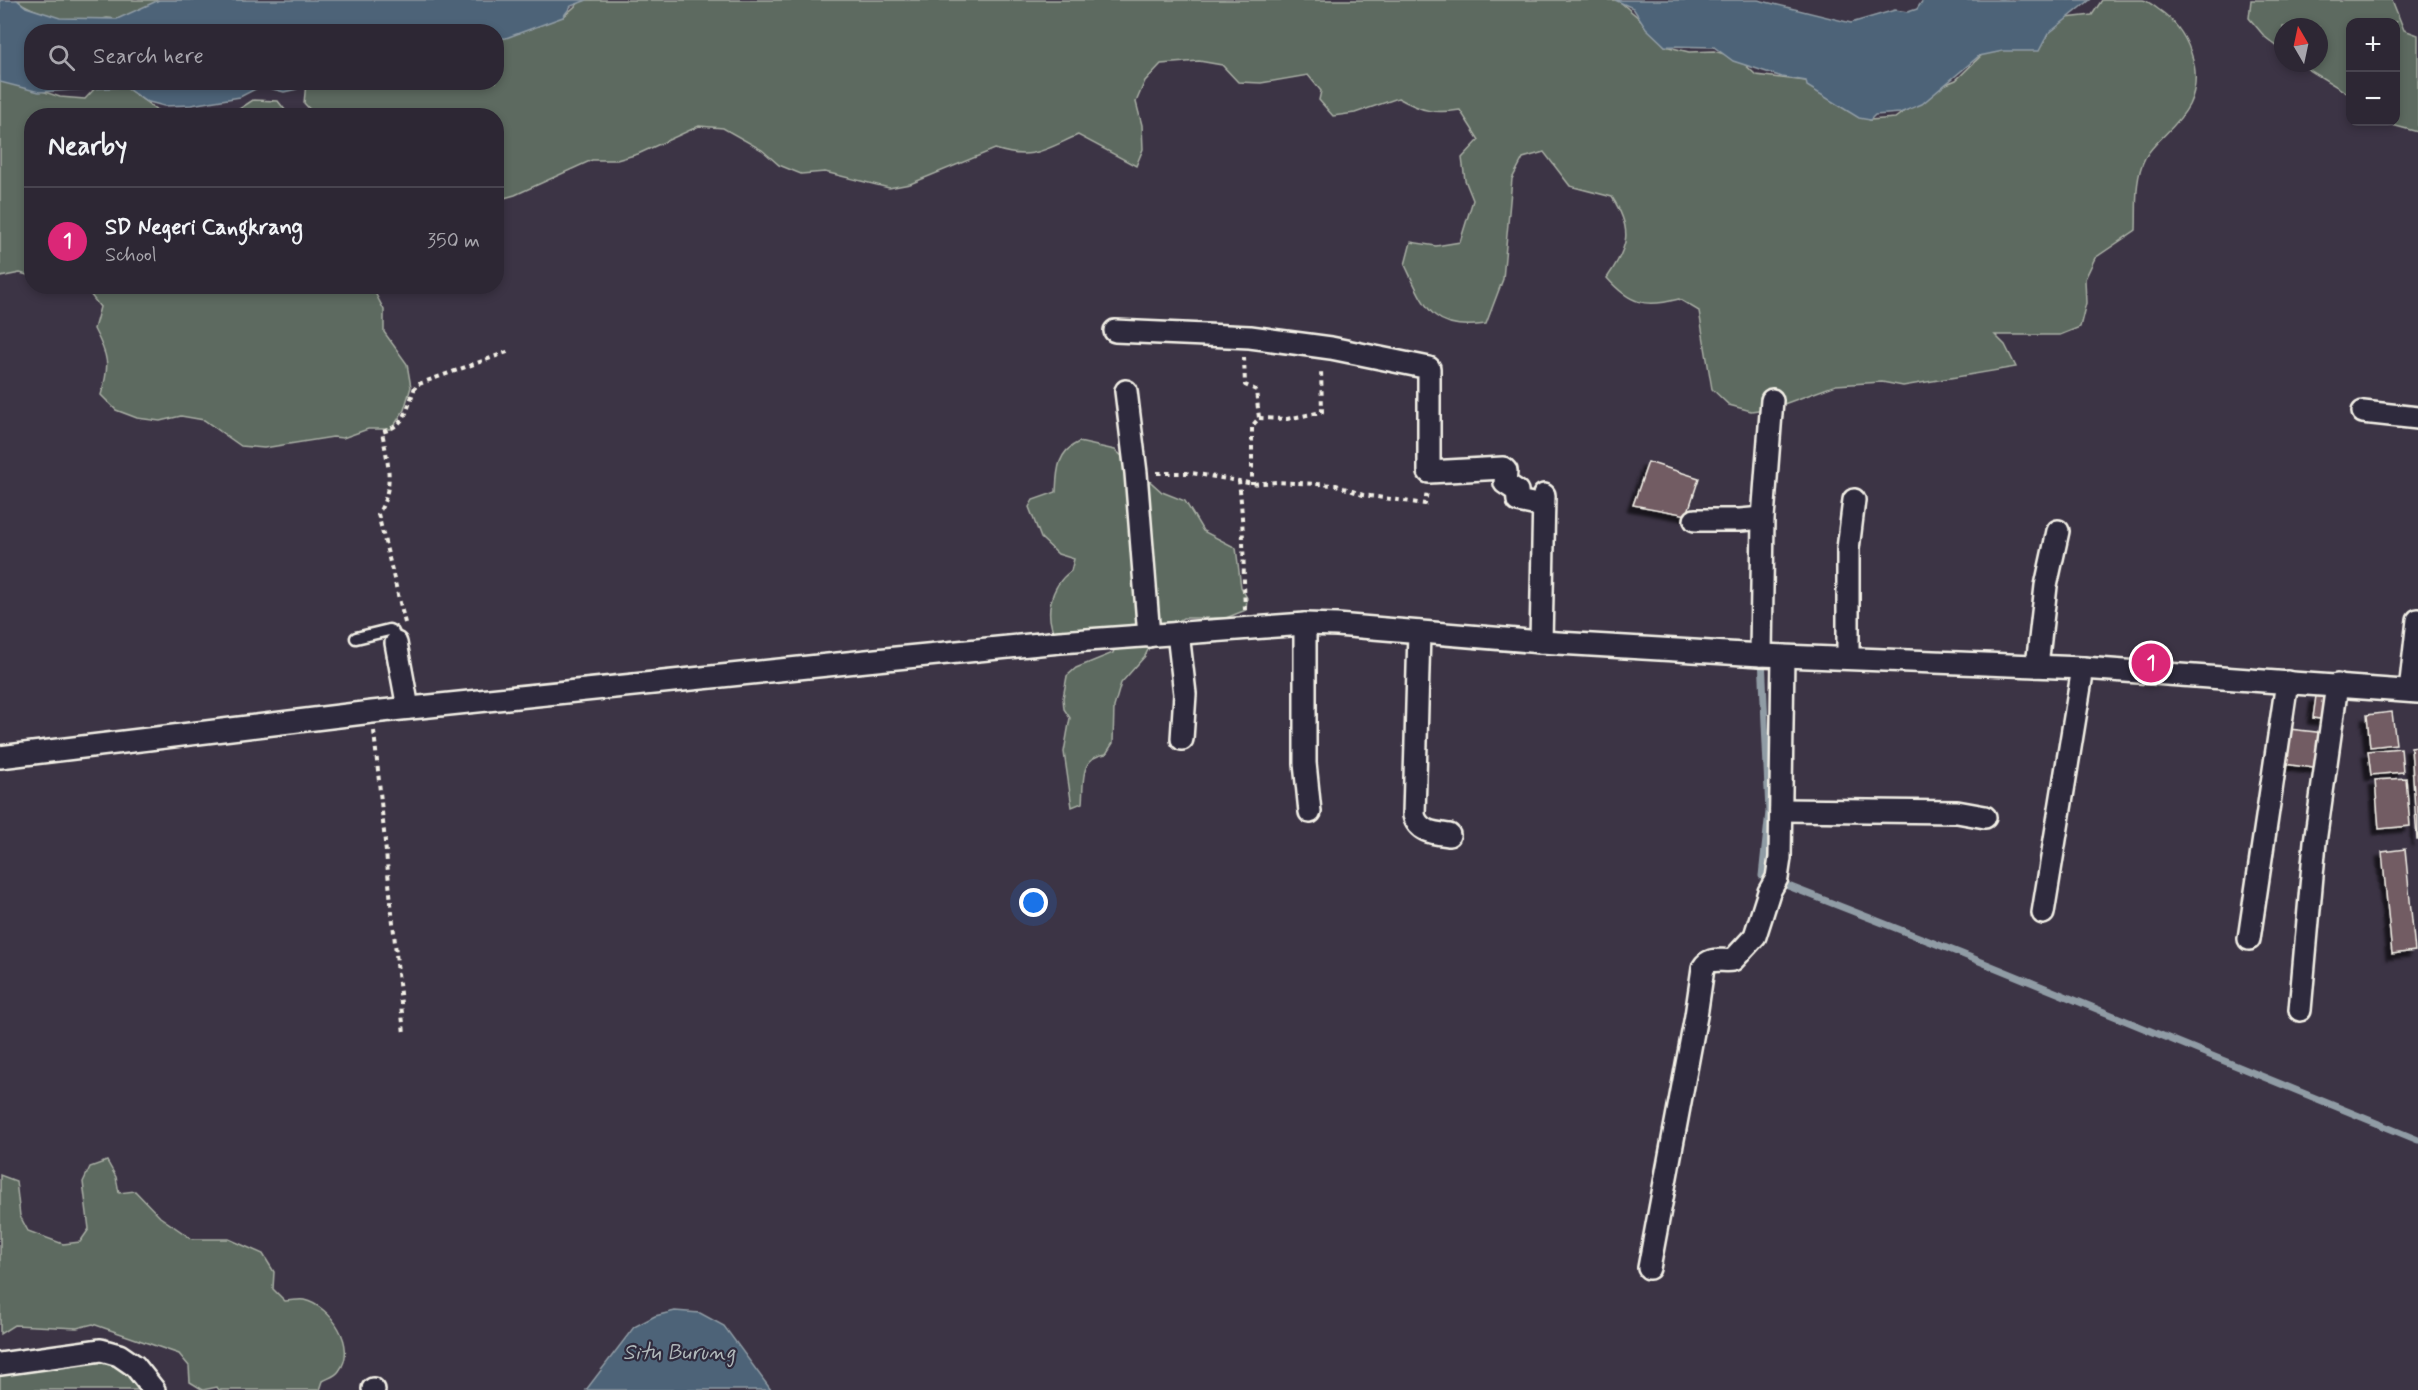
<!DOCTYPE html>
<html lang="en">
<head>
<meta charset="utf-8">
<style>
	:root { --surface:#2d2734; --page:#393340; --text:#f1f3f6; --muted:#a7a5ac; --line:#48444f; --accent:#db2777 }
	body { margin:0; font-family:Mynerve,sans-serif; background:var(--page); color:var(--text) }
	.controls { position:absolute; right:18px; top:18px; display:grid; overflow:hidden; border-radius:12px; box-shadow:0 3px 9px #0003 }
	.controls button { width:54px; height:54px; display:grid; place-items:center; padding:0; border:0; border-bottom:2px solid var(--line); background:var(--surface); color:var(--text); font:30px sans-serif }
	.compass { position:absolute; left:2274px; top:18px; width:54px; height:54px; border-radius:50%; background:var(--surface); box-shadow:0 3px 9px #0003; rotate:351deg }
	.you { position:absolute; left:1034px; top:903px; width:21px; height:21px; margin:-15px; border:4px solid #fff; border-radius:50%; background:#1a73e8; box-shadow:0 0 0 9px #1a73e833 }
	.badge { display:grid; place-items:center; width:39px; height:39px; border-radius:50%; background:var(--accent); color:#fff; font-size:20px; font-weight:700 }
	.pin { position:absolute; translate:-50% -50%; border:3px solid #fff; box-shadow:0 2px 6px #0006 }
	.list { margin:0; padding:0; list-style:none }
	h2 { display:flex; justify-content:space-between; align-items:center; height:78px; margin:0; padding:0 24px; font-size:26px }
	h2 small { font-size:20px; font-weight:400; color:var(--muted) }
	.list li { display:grid; grid-template-columns:39px 1fr auto; gap:18px; align-items:center; box-sizing:border-box; height:108px; padding:0 24px; border-top:2px solid var(--line) }
	.list b { display:block; font-size:22px; white-space:nowrap }
	.list p { margin:0; font-size:20px; white-space:nowrap; color:var(--muted) }
	.list em { font-size:20px; font-style:normal; color:var(--muted) }
	.icon { flex:none; width:33px; height:33px; fill:none; stroke:currentColor; stroke-width:2; stroke-linecap:round; stroke-linejoin:round }
	.map { position:relative; flex:none; width:2418px; height:1390px; overflow:hidden }
	.search { position:absolute; background:var(--surface); box-shadow:0 3px 9px #0003; left:24px; top:24px; width:480px; height:66px; display:flex; align-items:center; gap:15px; box-sizing:border-box; padding:0 21px; border-radius:24px; color:var(--muted); font-size:22px }
	.panel { position:absolute; background:var(--surface); box-shadow:0 3px 9px #0003; left:24px; top:108px; width:480px; height:186px; border-radius:24px }
	.map>svg:first-child { display:block }
	.green { fill:#5d6a60; stroke:#a8aea4; stroke-width:1.5 }
	.water { fill:#4d6478; stroke:#909ca5; stroke-width:1.5 }
	.lines { fill:none; stroke-linecap:round; stroke-linejoin:round }
	.stream { stroke:#909ca5; stroke-width:7 }
	.building { fill:#725b63; stroke:#f4f1e8; stroke-width:1.5; filter:url(#shadow) }
	.lane-casing { stroke:#f4f1e8; stroke-width:15 }
	.street-casing { stroke:#f4f1e8; stroke-width:26 }
	.path { stroke:#f4f1e8; stroke-width:4; stroke-dasharray:4.5 4.5; stroke-linecap:butt }
	.lane { stroke:#2f2a3d; stroke-width:10 }
	.street { stroke:#2f2a3d; stroke-width:21 }
	.labels { text-anchor:middle; stroke-width:4.5; stroke-linejoin:round; paint-order:stroke }
	.water-label { font-size:22px; font-style:italic; fill:#b1b9bb; stroke:#2f2a3d }
</style>
</head>
<body>
<div class="map">
<svg width="2418" height="1390" viewBox="0 0 2418 1390">
	<defs>
		<filter id="shadow"><feDropShadow dx="-5.5" dy="5.5" stdDeviation="1.5" flood-color="#0009"/></filter>
	</defs>
	<rect width="100%" height="100%" fill="#3c3445"/>
	<filter id="ink" filterUnits="userSpaceOnUse"><feTurbulence type="fractalNoise" baseFrequency=".0167" numOctaves="2"/><feDisplacementMap in="SourceGraphic" scale="12" xChannelSelector="R" yChannelSelector="G"/><feConvolveMatrix kernelMatrix="1 2 1 2 8 2 1 2 1" color-interpolation-filters="sRGB"/></filter>
	<g filter="url(#ink)">
		<g class="green">
			<path d="M17,0h229l-118,15 -10,4 -11,-1 -34,7c-18,-10 -40,-12 -56,-25z"/>
			<path d="M587,0h1031l31,27 16,19 24,6 25,-1 24,7 18,17 50,6 42,30 22,9 25,-2 39,-29 22,-9 34,-33 56,-18 20,-11 26,-3 10,-15c12,0 28,0 41,0 5,1 11,6 15,9 30,20 47,63 31,96 -12,23 -34,35 -44,53 -11,21 -8,49 -9,72l-41,28 -10,21 1,24 -6,24 -20,8h-65l10,10 11,22 -113,19 -21,-4 -46,3 -63,23 -22,3 -22,-6 -17,-16 -13,-78 -20,-12c-34,9 -49,5 -72,-21 22,-32 26,-48 5,-81l-42,-11 -26,-34 -21,6 -11,21 -9,100 -17,45c-54,8 -61,-17 -81,-59l6,-23 25,4 24,-4 13,-42 -8,-20 -3,-22 17,-18 -19,-30c-27,4 -38,1 -62,-12l-43,15 -22,3 -14,-16 2,-9 -13,-16 -47,8 -23,-1 -16,-17 -23,-4 -38,3 -16,17 -9,21 6,23 1,24 -7,17 -58,-31c-34,15 -46,26 -83,14l-85,35 -21,4 -64,-16 -24,2 -22,-9 -17,-15 -39,-22 -24,-2 -61,28 -21,6h-25l-77,35 -18,5 -1,-84 -181,-1 -11,-12 2,-20 190,-1 1,-41 40,-21 26,-3 18,-16z"/>
			<path d="M2251,0h141l12,30 14,5v97l-37,-10h15v-100h-46v73l-52,-32h21v-36h-36v24l-18,-14 -16,-19z"/>
			<path d="M0,77l60,20 25,2 15,-16 25,4 39,28 -132,1 -1,160 -11,-3 -20,4z"/>
			<path d="M253,100l25,1 11,14h-59z"/>
			<path d="M74,287h298l12,23v22l23,32 4,23 -7,23 -12,19h-24l-25,9 -10,-1 -69,11 -23,-2 -37,-26 -23,-4 -21,5 -23,-3 -21,-8 -15,-15c9,-30 8,-38 -7,-66l6,-22 -13,-17z"/>
			<path d="M1079,442l36,8 47,42 23,9 18,30 33,17 5,39 6,11 -1,12 -20,8h-43l-28,17 -10,21 -24,27 -7,24 -1,36 -7,11c-27,3 -22,28 -24,49l-10,4 -8,-55 6,-34 -6,-9 -1,-11 4,-22 9,-8 37,-15 4,-11 -60,-3c-14,-23 -7,-53 14,-68l3,-12 -16,-5 -17,-16 -12,-31 4,-7 23,-8c1,-21 1,-40 23,-50z"/>
			<path d="M107,1161l9,16 3,16 16,-2 25,26 32,22h37l34,15 11,18 -1,17 12,12c6,0 14,-2 19,-1 27,6 54,47 35,71 -3,5 -11,7 -16,10l-3,9h-101l-2,-3 -14,3 -13,-8 -1,-16 -10,-12 -86,-30 -16,4 -63,-3 -14,9v-159l16,6 4,35 8,15 35,13 17,-2 9,-13 -6,-47 7,-15z"/>
			<path d="M112,1361l41,29h-153v-27z"/>
		</g>
		<g class="water">
			<path d="M0,0h17l9,7 34,11 57,1 42,-19h428l-16,6 -8,11 -57,21 -9,1 -1,-7h-464v50l268,1 -3,6 -13,3 -23,-6 -21,11 -49,8 -27,1 -19,-5 -20,-14 -86,5 -39,-10z"/>
			<path d="M1615,0h143l93,23 44,-13 13,2 9,-3 6,-9h167l-42,34 -9,17h-36l-24,5 -57,48 -22,9 -25,2 -5,5 -11,-2 -52,-32 -1,-5 -24,-4 -49,-16 -19,-14 -49,-1 -19,-18 -13,-20z"/>
			<path d="M675,1311l25,2 24,13 47,64h-185l48,-63 21,-11z"/>
		</g>
		<g class="lines">
			<g class="stream">
				<path d="M1762,657l7,155 -7,64 11,5"/>
				<path d="M1778,882l184,72 456,186"/>
			</g>
		</g>
		<g class="building">
			<path d="M1648,462l51,16 -12,37 -54,-10z"/>
			<path d="M2316,696l14,2 -3,22 -14,-2z"/>
			<path d="M2392,712l4,32 -26,3 -3,-32z"/>
			<path d="M2289,729l36,4 -5,36 -36,-5z"/>
			<path d="M2418,746v94h-1l-6,-93z"/>
			<path d="M2401,748l2,24 -32,3 -3,-24z"/>
			<path d="M2406,778l4,48 -31,3 -4,-49z"/>
			<path d="M2405,849l10,102 -23,3 -10,-102z"/>
		</g>
		<g class="lines">
			<g class="lane-casing">
				<path id="lane" d="M356,638l33,-8 4,2 3,11"/>
			</g>
			<g class="street-casing">
				<g id="street">
					<path d="M1115,331l135,6 81,11 98,20v104l74,-4 3,3 -1,12 12,8 1,10 24,5"/>
					<path d="M1126,391l10,82 13,163"/>
					<path d="M2363,412l55,6"/>
					<path d="M1695,520h45l23,-2"/>
					<path d="M1305,624v139l5,49"/>
					<path d="M1419,632l-5,183c4,17 20,18 35,20"/>
					<path d="M1178,633l7,61 -3,45"/>
					<path d="M1541,642l3,-147"/>
					<path d="M396,643l12,65"/>
					<path d="M1761,655l2,-137 9,-118"/>
					<path d="M1848,658v-109l6,-49"/>
					<path d="M2037,666l9,-80 12,-55"/>
					<path d="M2410,691l8,-71"/>
					<path d="M0,757l372,-45 504,-52 184,-18 245,-18 32,1 204,17 220,13 322,13 335,24"/>
					<path d="M1781,810l176,2 28,5"/>
					<path d="M2043,913l40,-245"/>
					<path d="M2249,939l38,-257"/>
					<path d="M2300,1010l15,-168 22,-157"/>
					<path d="M1649,1268l47,-252 7,-48c7,-12 18,-6 30,-8l22,-24 14,-44 8,-14 3,-20 3,-202"/>
					<path d="M0,1364l101,-14 18,5 16,11 19,24"/>
					<path d="M373,1389l1,1"/>
				</g>
			</g>
			<g class="path">
				<path d="M1244,357l1,28 11,5 3,28 -7,8v58"/>
				<path d="M1259,418l28,1 35,-7 -1,-44"/>
				<path d="M1157,473h35l47,8"/>
				<path d="M1245,610c-2,-43 -1,-86 -6,-129l13,3 24,-2 60,3 27,10 62,9 2,-13"/>
				<path d="M405,623l-27,-109c17,-28 10,-51 4,-82 27,-8 24,-24 34,-47l94,-34"/>
				<path d="M374,731l30,303"/>
			</g>
			<use href="#lane" class="lane"/>
			<use href="#street" class="street"/>
		</g>
	</g>
	<g class="labels">
		<g class="water-label">
			<text x="679" y="1359">Situ Burung</text>
		</g>
	</g>
</svg>
<div class="controls">
<button>+</button>
<button>−</button>
</div>
<svg class="compass" viewBox="-18 -18 36 36"><path d="M0-13l5 13h-10z" fill="#e53935"/><path d="M0 13l5-13h-10z" fill="#a7a5ac"/></svg>
<div class="you"></div>
<div class="pin badge" style="left:2151px;top:663px">1</div>
<div class="search"><svg class="icon" aria-label="search" viewBox="0 0 24 24"><circle cx="10" cy="10" r="6"/><path d="M15 15l6 6"/></svg>Search here</div>
<section class="panel">
<h2>Nearby<small></small></h2>
<ul class="list">
<li><span class="badge">1</span><div><b>SD Negeri Cangkrang</b><p>School</p></div><em>350 m</em></li>
</ul>
</section>
</div>
</body>
</html>
